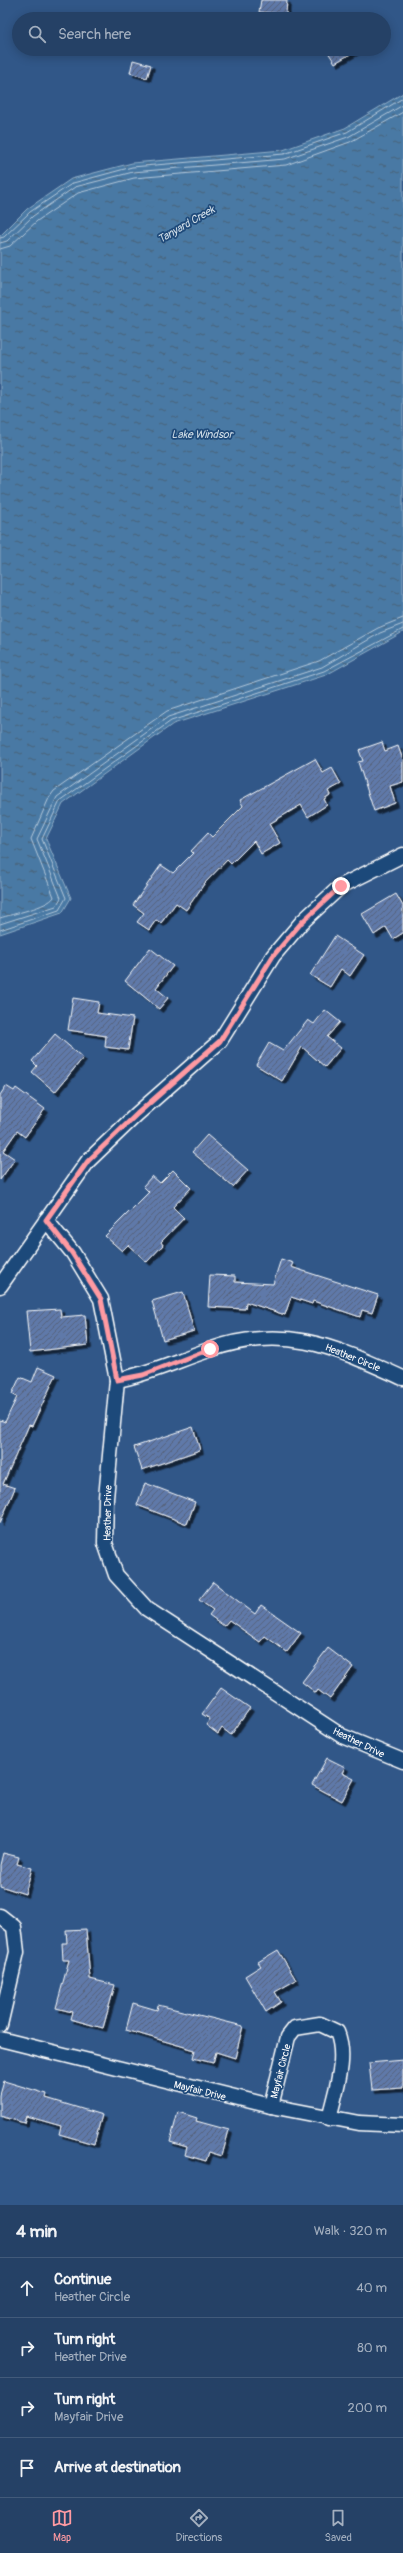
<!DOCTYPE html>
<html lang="en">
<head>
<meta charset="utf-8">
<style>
	:root { --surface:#254166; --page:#314c6f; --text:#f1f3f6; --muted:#a3afbf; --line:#425a7a; --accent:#ff9aa2 }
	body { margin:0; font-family:Pangolin,sans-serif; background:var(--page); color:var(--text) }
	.stop { position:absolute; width:12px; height:12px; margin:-9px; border:3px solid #ff9aa2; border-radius:50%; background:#fff }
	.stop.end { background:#ff9aa2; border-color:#fff; box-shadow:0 1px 4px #0008 }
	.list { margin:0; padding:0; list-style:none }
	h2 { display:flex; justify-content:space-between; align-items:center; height:52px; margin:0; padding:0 16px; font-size:17px }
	h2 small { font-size:13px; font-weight:400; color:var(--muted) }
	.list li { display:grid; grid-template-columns:26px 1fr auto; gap:12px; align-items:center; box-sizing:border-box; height:60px; padding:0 16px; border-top:1px solid var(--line) }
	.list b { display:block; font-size:15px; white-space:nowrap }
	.list p { margin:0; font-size:13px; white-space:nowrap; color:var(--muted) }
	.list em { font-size:13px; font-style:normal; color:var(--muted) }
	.icon { flex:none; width:22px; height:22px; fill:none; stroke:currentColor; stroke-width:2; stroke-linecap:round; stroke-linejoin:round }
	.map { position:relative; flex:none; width:403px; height:2205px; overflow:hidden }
	.search { position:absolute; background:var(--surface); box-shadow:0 2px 10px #0003; left:12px; right:12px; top:12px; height:44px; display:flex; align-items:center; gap:10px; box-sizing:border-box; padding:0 14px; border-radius:22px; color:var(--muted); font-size:15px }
	.sheet { height:292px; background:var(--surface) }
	nav { display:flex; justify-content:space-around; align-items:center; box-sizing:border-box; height:56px; border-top:1px solid var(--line); background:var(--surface); font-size:11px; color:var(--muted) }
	nav a { display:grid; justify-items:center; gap:2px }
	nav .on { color:var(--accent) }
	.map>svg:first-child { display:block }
	.water { fill:url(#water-ripples); stroke:#91afc8 }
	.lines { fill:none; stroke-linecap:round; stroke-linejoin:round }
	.shore { stroke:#b6c9db; stroke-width:1 }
	.building { fill:url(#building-hatch); stroke:#fff; filter:url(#shadow) }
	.minor-casing { stroke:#fff; stroke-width:17 }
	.minor { stroke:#1f4a7a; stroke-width:14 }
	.route { stroke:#ff9aa2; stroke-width:5 }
	.labels { text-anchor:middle; stroke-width:3.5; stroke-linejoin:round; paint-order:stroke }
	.street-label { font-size:10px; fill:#fff; stroke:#1f4a7a }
	.water-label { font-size:11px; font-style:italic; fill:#d1dee8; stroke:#1f4a7a }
</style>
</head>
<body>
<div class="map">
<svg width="403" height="2205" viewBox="0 0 403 2205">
	<defs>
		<pattern id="water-ripples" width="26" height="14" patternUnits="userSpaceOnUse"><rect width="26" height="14" fill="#4879a4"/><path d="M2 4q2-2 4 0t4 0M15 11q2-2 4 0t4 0" fill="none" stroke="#4a6278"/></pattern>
		<pattern id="building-hatch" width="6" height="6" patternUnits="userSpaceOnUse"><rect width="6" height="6" fill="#5f79a9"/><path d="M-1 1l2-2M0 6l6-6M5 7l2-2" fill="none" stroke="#56627a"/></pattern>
		<filter id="shadow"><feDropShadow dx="3.5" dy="3.5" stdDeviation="0" flood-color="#0009"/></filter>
	</defs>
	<rect width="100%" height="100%" fill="#315788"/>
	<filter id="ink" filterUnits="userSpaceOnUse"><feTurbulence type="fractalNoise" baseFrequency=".025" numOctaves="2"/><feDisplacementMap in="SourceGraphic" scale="8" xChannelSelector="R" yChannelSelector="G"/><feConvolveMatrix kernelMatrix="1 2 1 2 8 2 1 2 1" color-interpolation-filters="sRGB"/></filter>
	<g filter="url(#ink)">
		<path class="water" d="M403,93v539l-77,43 -153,49 -110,80 -17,35 25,59 -9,15 -62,21v-698l27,-27 44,-30 61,-16 151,-13 62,-22z"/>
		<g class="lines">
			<g class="shore">
				<path d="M0,238l4,-1 26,-25 43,-29 59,-16 152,-13 63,-22 56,-34"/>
				<path d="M0,243l7,-2 26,-25 42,-29 58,-15 152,-13 63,-22 55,-32"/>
				<path d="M0,249l10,-3 27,-25 41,-28 56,-15 152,-13 64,-23 53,-30"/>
				<path d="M0,918c12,-4 48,-11 54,-21l-23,-58 18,-41 5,-7 113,-80 152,-50 59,-33 25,-10"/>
				<path d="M0,924l56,-18 5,-8 -24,-59 20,-42 111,-80 154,-50 58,-34 23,-9"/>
				<path d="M0,930l59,-20 7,-12 -24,-59 18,-38 111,-80 153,-50 79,-42"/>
			</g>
		</g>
		<g class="building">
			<path d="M261,0h26l-1,14 -27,-2z"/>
			<path d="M326,49h33l-24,14z"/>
			<path d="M133,60l18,5 -4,13 -17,-5z"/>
			<path d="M382,742l3,9 13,-5 5,14v22l-13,4 5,17 -21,8 -16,-49 5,-1 -4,-11z"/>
			<path d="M315,759l8,14 9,-5 9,16 -13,7 2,4 -6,4 3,6 -19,12 -7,-12 -32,19 11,19 -19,11 -7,-13 -23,23 -4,-4 -23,24 -18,26 -10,-7 -15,20 -5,-3 -7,10 -12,-8 7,-9 -11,-8 28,-40 12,8 20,-20 -2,-2 17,-18 4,4 31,-31 -3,-6z"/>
			<path d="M396,894l7,12v27l-10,6 -7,-12 -12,8 -12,-21z"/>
			<path d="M335,936l29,19 -14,21 -9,-7 -11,18 -20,-12z"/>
			<path d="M150,948l23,18 -17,22 12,10 -9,11 -34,-28z"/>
			<path d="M73,998l26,4 -2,11 36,5 -5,32 -23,-3 1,-11 -38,-6z"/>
			<path d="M325,1010l15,12 -13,15 14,11 -16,19 -23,-20 -20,34 -26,-16 13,-22 14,8 25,-31 6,4z"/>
			<path d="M55,1034l28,24 -28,34 -23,-20 5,-6 -5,-5z"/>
			<path d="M6,1086l8,5 2,-3 29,21 -20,28 -8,-6 -14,20 12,8 -15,21v-85z"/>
			<path d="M207,1135l41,35 -15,17 -41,-35z"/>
			<path d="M173,1170l18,18 -18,19 11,11 -23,24 2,3 -16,17 -19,-17 -6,6 -17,-15 44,-44 -6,-6 9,-10 8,7z"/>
			<path d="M281,1259l12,4 -2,4 87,28 -6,18 -10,-3 -2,7 -47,-16 -1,3 -21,-7 -6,18 -39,-13 -1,7 -37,-2 2,-32 25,1v6l38,2z"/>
			<path d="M183,1292l11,39 -31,9 -11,-39z"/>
			<path d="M60,1309l1,8 24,-2 3,30 -58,7 -4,-41z"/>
			<path d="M38,1367l18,8 -24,51 -3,-1 -26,59 12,4 -15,35v-103l5,2 12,-25 -5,-3 8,-17 12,5z"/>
			<path d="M193,1427l7,23 -58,20 -8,-23z"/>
			<path d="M145,1483l50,19 -8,22 -50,-19z"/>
			<path d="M213,1582l42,32 6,-9 40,28 -14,19 -22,-16 -5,6 -31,-22 -5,6 -15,-11 4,-5 -14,-10z"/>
			<path d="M328,1648l25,19 -23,32 -12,-9 -2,3 -14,-11z"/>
			<path d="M221,1688l29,20 -19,27 -9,-7 -4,6 -12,-9 4,-6 -8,-5z"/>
			<path d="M327,1758l18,9 -3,6 12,6 -12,22 -30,-16z"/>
			<path d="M3,1853l16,4 -2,7 15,4 -7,26 -25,-8v-21z"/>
			<path d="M86,1929l4,50 25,6 -12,43 -33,-9 2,-7 -16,-4 13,-48h-6l-1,-17h5l-1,-13z"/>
			<path d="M278,1950l18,30 -21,12 6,10 -15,10 -21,-36 16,-10 -3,-4z"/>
			<path d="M133,2003l24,7 1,-5 85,21 -8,32 -19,-6 -3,11 -20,-5 2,-8 -69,-20z"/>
			<path d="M403,2060v28l-31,2 -3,-27z"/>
			<path d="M4,2081l43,13 -1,4 56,17 -8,29 -35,-10 2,-8 -35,-10 -2,7 -24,-7v-21z"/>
			<path d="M178,2112l19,6 -1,3 33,9 -7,26 -13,-4 -3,9 -21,-6 2,-8 -17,-5z"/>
		</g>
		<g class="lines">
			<g class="minor-casing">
				<g id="minor">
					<path d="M46,1220l27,33 28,46 16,81 -11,118 -1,45 11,32 31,34 195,127 61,25"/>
					<path d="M0,1286l88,-125 49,-47 83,-73 53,-85 29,-34 39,-36 62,-31"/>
					<path d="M117,1380c32,-6 61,-20 92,-30 76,-27 125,-3 194,28"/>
					<path d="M0,1916l14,11 3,25 -17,73"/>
					<path d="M0,2039l271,67 88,17 44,2"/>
					<path d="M271,2106l17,-69 7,-9 25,-4 17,8c11,27 -2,59 -8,87"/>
				</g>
			</g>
			<use href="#minor" class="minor"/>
		</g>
	</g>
	<g class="lines" filter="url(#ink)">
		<path class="route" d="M210,1349l-67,26 -26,5 -16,-81 -29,-46 -26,-33 42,-59 49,-47 83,-73 53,-85 29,-34 39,-36"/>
	</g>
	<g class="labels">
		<g class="street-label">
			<text transform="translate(353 1357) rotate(22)" y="4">Heather Circle</text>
			<text transform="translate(107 1513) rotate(-89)" y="4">Heather Drive</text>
			<text transform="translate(359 1742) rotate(26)" y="4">Heather Drive</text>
			<text transform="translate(280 2071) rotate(-76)" y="4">Mayfair Circle</text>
			<text transform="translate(200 2090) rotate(14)" y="4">Mayfair Drive</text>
		</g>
		<g class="water-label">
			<text transform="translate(186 224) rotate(-30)" y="4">Tanyard Creek</text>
			<text x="202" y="438">Lake Windsor</text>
		</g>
	</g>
</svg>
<div class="stop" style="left:210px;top:1349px"></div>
<div class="stop end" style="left:341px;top:886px"></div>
<div class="search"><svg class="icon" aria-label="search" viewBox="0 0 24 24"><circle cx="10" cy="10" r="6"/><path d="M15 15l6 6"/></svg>Search here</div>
</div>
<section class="sheet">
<h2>4 min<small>Walk · 320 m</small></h2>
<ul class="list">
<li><svg class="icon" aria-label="ahead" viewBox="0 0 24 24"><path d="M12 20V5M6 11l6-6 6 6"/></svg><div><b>Continue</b><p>Heather Circle</p></div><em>40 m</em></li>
<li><svg class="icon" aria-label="right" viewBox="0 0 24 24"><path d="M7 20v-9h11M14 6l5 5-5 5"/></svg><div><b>Turn right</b><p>Heather Drive</p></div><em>80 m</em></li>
<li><svg class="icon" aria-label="right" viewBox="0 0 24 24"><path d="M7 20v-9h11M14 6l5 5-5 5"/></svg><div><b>Turn right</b><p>Mayfair Drive</p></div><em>200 m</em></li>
<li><svg class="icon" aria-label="arrive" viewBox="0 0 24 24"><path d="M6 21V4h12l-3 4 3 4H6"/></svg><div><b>Arrive at destination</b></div></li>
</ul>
</section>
<nav>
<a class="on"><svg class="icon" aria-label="map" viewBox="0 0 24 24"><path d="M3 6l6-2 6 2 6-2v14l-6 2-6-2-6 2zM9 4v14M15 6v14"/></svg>Map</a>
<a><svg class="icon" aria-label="directions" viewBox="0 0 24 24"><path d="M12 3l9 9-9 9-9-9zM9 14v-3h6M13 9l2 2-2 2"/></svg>Directions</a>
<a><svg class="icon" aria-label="saved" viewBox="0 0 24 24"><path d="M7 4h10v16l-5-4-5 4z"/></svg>Saved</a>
</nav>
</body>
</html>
